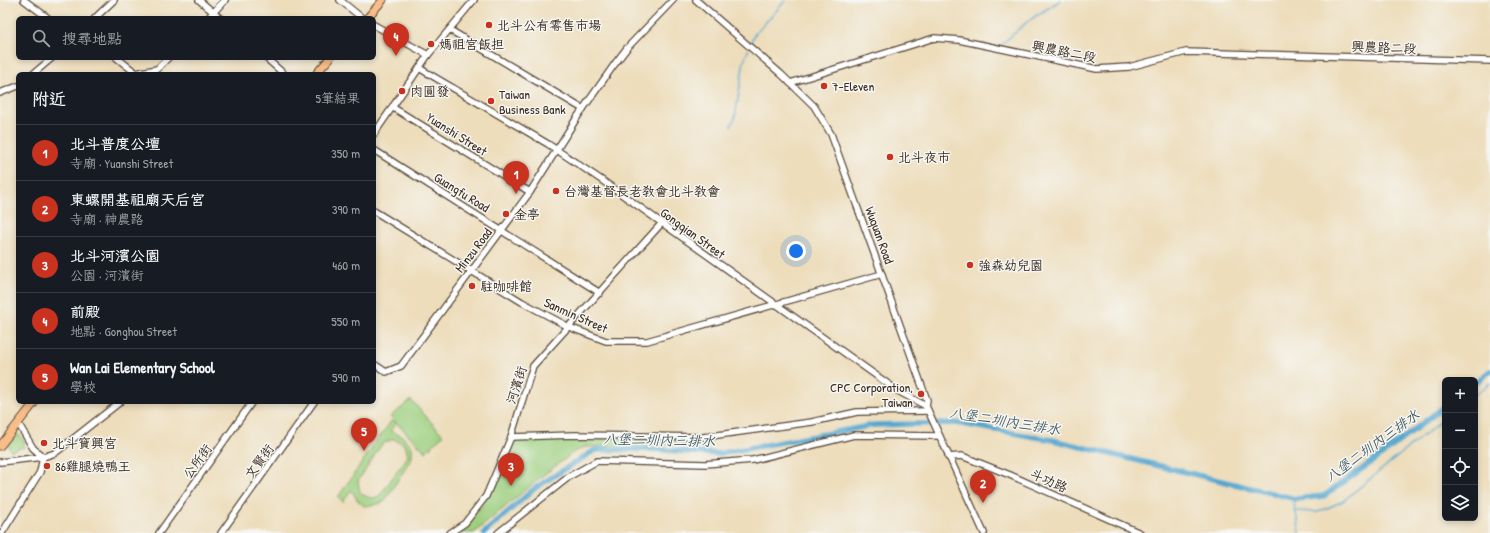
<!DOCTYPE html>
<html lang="zh-TW">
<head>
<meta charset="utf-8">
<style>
	:root { --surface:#171b24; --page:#242831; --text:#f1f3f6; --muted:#9ea1a6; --line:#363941; --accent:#c8321e }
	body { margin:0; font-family:"Patrick Hand","LXGW WenKai TC",sans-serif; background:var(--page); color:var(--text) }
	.controls { position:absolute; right:12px; bottom:12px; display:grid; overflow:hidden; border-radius:6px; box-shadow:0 2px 6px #0003 }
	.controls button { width:36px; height:36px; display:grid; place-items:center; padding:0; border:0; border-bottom:1px solid var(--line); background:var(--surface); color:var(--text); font:20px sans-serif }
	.you { position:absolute; left:796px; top:251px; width:14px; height:14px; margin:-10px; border:3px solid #fff; border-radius:50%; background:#1a73e8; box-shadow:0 0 0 6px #1a73e833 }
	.badge { display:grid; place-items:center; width:26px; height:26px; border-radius:50%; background:var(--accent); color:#fff; font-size:13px; font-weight:700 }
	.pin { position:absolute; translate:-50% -33px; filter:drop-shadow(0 1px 2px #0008) }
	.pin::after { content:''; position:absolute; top:21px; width:14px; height:12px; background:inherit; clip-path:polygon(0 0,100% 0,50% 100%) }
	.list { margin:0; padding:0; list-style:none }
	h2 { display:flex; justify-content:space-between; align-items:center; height:52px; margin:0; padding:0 16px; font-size:17px }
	h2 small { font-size:13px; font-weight:400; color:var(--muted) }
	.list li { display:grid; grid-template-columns:26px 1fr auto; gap:12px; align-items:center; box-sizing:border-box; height:56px; padding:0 16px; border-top:1px solid var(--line) }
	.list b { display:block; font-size:15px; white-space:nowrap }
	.list p { margin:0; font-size:13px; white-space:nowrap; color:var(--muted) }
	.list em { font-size:13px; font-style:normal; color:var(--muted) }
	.icon { flex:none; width:22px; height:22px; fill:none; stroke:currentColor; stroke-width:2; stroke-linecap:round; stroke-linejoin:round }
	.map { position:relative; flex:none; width:1490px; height:533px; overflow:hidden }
	.search { position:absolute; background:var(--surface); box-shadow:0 2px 6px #0003; left:16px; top:16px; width:360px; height:44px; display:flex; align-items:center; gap:10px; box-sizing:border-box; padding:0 14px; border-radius:6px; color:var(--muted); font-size:15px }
	.panel { position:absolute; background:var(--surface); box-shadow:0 2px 6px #0003; left:16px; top:72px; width:360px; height:332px; border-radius:6px }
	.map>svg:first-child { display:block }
	.green { fill:#9ccf7e; stroke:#6c7c4e; fill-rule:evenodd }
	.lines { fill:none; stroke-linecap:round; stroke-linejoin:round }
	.stream { stroke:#55a7d0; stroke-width:1.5 }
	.canal { stroke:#55a7d0; stroke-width:5.5 }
	.minor-casing { stroke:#564536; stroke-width:8 }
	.major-casing { stroke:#564536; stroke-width:9 }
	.minor { stroke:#fff; stroke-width:5.5 }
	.major { stroke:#f8bd89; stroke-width:7 }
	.poi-dot { fill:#c8321e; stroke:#f6f6f2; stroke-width:1.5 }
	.labels { text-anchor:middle; stroke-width:3; stroke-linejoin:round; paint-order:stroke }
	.poi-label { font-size:13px; fill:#3b2a1e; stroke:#f6f6f2; text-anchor:start }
	.street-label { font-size:13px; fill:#3b2a1e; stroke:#f6f6f2 }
	.water-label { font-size:14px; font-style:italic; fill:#455c65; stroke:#f6f6f2 }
</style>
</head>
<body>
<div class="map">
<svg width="1490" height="533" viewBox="0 0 1490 533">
	<rect width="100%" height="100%" fill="#f6f6f2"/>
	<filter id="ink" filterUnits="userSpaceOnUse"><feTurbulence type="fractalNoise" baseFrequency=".025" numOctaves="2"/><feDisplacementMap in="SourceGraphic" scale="8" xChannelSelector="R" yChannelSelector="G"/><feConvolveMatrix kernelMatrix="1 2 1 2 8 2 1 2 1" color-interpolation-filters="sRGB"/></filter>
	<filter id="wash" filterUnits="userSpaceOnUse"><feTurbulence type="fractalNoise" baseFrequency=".012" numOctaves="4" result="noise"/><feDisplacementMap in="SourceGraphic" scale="16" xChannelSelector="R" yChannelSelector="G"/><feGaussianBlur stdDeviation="0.9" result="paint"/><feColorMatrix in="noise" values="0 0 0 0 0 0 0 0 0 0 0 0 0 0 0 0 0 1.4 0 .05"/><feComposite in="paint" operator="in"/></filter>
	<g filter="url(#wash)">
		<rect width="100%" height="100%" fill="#edddbb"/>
		<g class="green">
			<path d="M411,400l32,35 -17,17 -36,-35z"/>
			<path d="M391,421l5,2 -6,8 12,5 7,7 3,4v11l-28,44 -10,3 -10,1 -6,-5 -7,-11 -8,12 -5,-5zM394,439l11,6 3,11 -28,39c-8,5 -13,3 -20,-3l-2,-11 24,-37z"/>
			<path d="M19,435l5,5v7l-13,4 -4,-7 8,-8z"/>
			<path d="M597,436l92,3v4l-104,4 -11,5 -33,25 -67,56h-18c30,-20 42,-61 56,-93z"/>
		</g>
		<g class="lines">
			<g class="stream">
				<path d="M750,45l4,-10 32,-35"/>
				<path d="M1001,45l27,-24 33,-21"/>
				<path d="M731,126l4,-8 9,-58 5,-11"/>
				<path d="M1475,395l15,-12"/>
				<path d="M1293,498l7,35"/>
				<path d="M1294,511l24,1 25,-11 102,-83"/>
			</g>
			<g class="canal">
				<path d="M1475,383l15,-12"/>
				<path d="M484,533l51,-45 60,-38 54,-1 68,5 157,-29 82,-2 97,17 243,59 28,-3 56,-40 65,-50"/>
			</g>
		</g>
	</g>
	<g filter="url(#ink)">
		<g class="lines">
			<g class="minor-casing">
				<g id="minor">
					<path d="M24,0l24,18"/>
					<path d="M199,0l21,18"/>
					<path d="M340,0l22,18"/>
					<path d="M696,0l85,74 33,32 17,28 96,266 -1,6"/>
					<path d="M95,18l19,-18"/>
					<path d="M208,18l17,-18"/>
					<path d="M374,25l54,30"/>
					<path d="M450,30l133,79"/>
					<path d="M117,58l19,15 21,-4 11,-11"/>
					<path d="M266,58l18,16"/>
					<path d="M419,68l129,76 55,37 295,210 28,15 58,127"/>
					<path d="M33,74l19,-16"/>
					<path d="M790,83l144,-45 25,2 138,29 32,-2 57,-15 304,9"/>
					<path d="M0,93l18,-7"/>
					<path d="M392,107l138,85"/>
					<path d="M374,134l54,-79 46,-55"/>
					<path d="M374,150l226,143"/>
					<path d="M374,211l148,91 47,25 37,14h41l235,-67"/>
					<path d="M374,364l12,8 15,-6 129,-174 48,-76 36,-51 13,-17 46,-48"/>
					<path d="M511,437l63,-2 129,2 109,-15 45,-10 71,-1"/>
					<path d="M948,457l14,-1 48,19 130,58"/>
					<path d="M0,462l43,-5 12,-4 65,-51"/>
					<path d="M2,533l38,-61 3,-15 -10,-9 -15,-25"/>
					<path d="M159,533l93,-131"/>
					<path d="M221,533l93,-131"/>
					<path d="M450,533l15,-10 21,-27 25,-59 22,-71 128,-142"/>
					<path d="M498,533l72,-57 27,-15 108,3 48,-4 101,-25 85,1"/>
				</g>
			</g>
			<g class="major-casing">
				<g id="major">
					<path d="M367,18l16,-18"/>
					<path d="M316,74l14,-16"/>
					<path d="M0,446l35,-44"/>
				</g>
			</g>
			<use href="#minor" class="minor"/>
			<use href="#major" class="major"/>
		</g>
	</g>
	<g class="poi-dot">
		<circle cx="489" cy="25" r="4"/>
		<circle cx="431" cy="44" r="4"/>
		<circle cx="824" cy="86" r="4"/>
		<circle cx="402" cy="91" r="4"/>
		<circle cx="491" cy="101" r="4"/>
		<circle cx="890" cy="157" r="4"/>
		<circle cx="556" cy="191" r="4"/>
		<circle cx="506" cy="214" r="4"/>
		<circle cx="970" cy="265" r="4"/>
		<circle cx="472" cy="286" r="4"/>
		<circle cx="921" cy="394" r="4"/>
		<circle cx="44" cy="443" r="4"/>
		<circle cx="47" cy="466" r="4"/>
	</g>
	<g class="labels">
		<g class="poi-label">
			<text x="497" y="30">北斗公有零售市場</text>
			<text x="439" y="49">媽祖宮飯担</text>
			<text x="832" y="91">7-Eleven</text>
			<text x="410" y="96">肉圓發</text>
			<text x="499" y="99">Taiwan<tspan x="499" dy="15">Business Bank</tspan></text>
			<text x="898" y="162">北斗夜市</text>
			<text x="564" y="196">台灣基督長老教會北斗教會</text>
			<text x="514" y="219">金亭</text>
			<text x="978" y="270">強森幼兒園</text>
			<text x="480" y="291">駐咖啡館</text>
			<text x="913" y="392" text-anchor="end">CPC Corporation,<tspan x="913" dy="15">Taiwan</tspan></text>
			<text x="52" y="448">北斗寶興宮</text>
			<text x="55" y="471">86雞腿燒鴨王</text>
		</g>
		<g class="street-label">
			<text transform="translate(1384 47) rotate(2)" y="5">興農路二段</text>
			<text transform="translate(1064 51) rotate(11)" y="5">興農路二段</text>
			<text transform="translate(457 134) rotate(32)" y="5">Yuanshi Street</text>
			<text transform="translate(462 192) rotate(32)" y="5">Guangfu Road</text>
			<text transform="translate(693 233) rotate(36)" y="5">Gongqian Street</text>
			<text transform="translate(880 235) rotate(70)" y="5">Wuquan Road</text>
			<text transform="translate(473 250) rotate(-53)" y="5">Minzu Road</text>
			<text transform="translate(576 315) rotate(24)" y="5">Sanmin Street</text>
			<text transform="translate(516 385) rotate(-72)" y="5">河濱街</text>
			<text transform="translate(197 461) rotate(-54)" y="5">公所街</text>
			<text transform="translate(259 461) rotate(-54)" y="5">文賢街</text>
			<text transform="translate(1049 480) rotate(24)" y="5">斗功路</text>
		</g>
		<g class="water-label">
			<text transform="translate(1005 421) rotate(9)" y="5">八堡二圳內三排水</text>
			<text transform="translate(659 440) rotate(1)" y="5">八堡二圳內三排水</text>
			<text transform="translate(1372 446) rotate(-36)" y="5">八堡二圳內三排水</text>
		</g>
	</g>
</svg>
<div class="controls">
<button>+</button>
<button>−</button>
<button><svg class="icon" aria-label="locate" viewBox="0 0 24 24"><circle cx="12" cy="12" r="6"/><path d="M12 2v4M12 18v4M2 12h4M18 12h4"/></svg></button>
<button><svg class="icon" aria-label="layers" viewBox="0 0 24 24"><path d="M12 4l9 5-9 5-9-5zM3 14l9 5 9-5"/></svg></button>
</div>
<div class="you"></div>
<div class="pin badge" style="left:516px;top:194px">1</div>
<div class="pin badge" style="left:983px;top:503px">2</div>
<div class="pin badge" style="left:511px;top:486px">3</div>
<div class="pin badge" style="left:396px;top:56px">4</div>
<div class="pin badge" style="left:364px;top:451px">5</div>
<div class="search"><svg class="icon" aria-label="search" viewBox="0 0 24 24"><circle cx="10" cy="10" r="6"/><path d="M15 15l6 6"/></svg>搜尋地點</div>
<section class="panel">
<h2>附近<small>5筆結果</small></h2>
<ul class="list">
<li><span class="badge">1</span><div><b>北斗普度公壇</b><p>寺廟 · Yuanshi Street</p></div><em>350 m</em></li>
<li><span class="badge">2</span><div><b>東螺開基祖廟天后宮</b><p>寺廟 · 神農路</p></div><em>390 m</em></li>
<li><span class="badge">3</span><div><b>北斗河濱公園</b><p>公園 · 河濱街</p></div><em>460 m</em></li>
<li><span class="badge">4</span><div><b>前殿</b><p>地點 · Gonghou Street</p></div><em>550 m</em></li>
<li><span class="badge">5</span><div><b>Wan Lai Elementary School</b><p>學校</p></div><em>590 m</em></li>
</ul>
</section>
</div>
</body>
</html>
